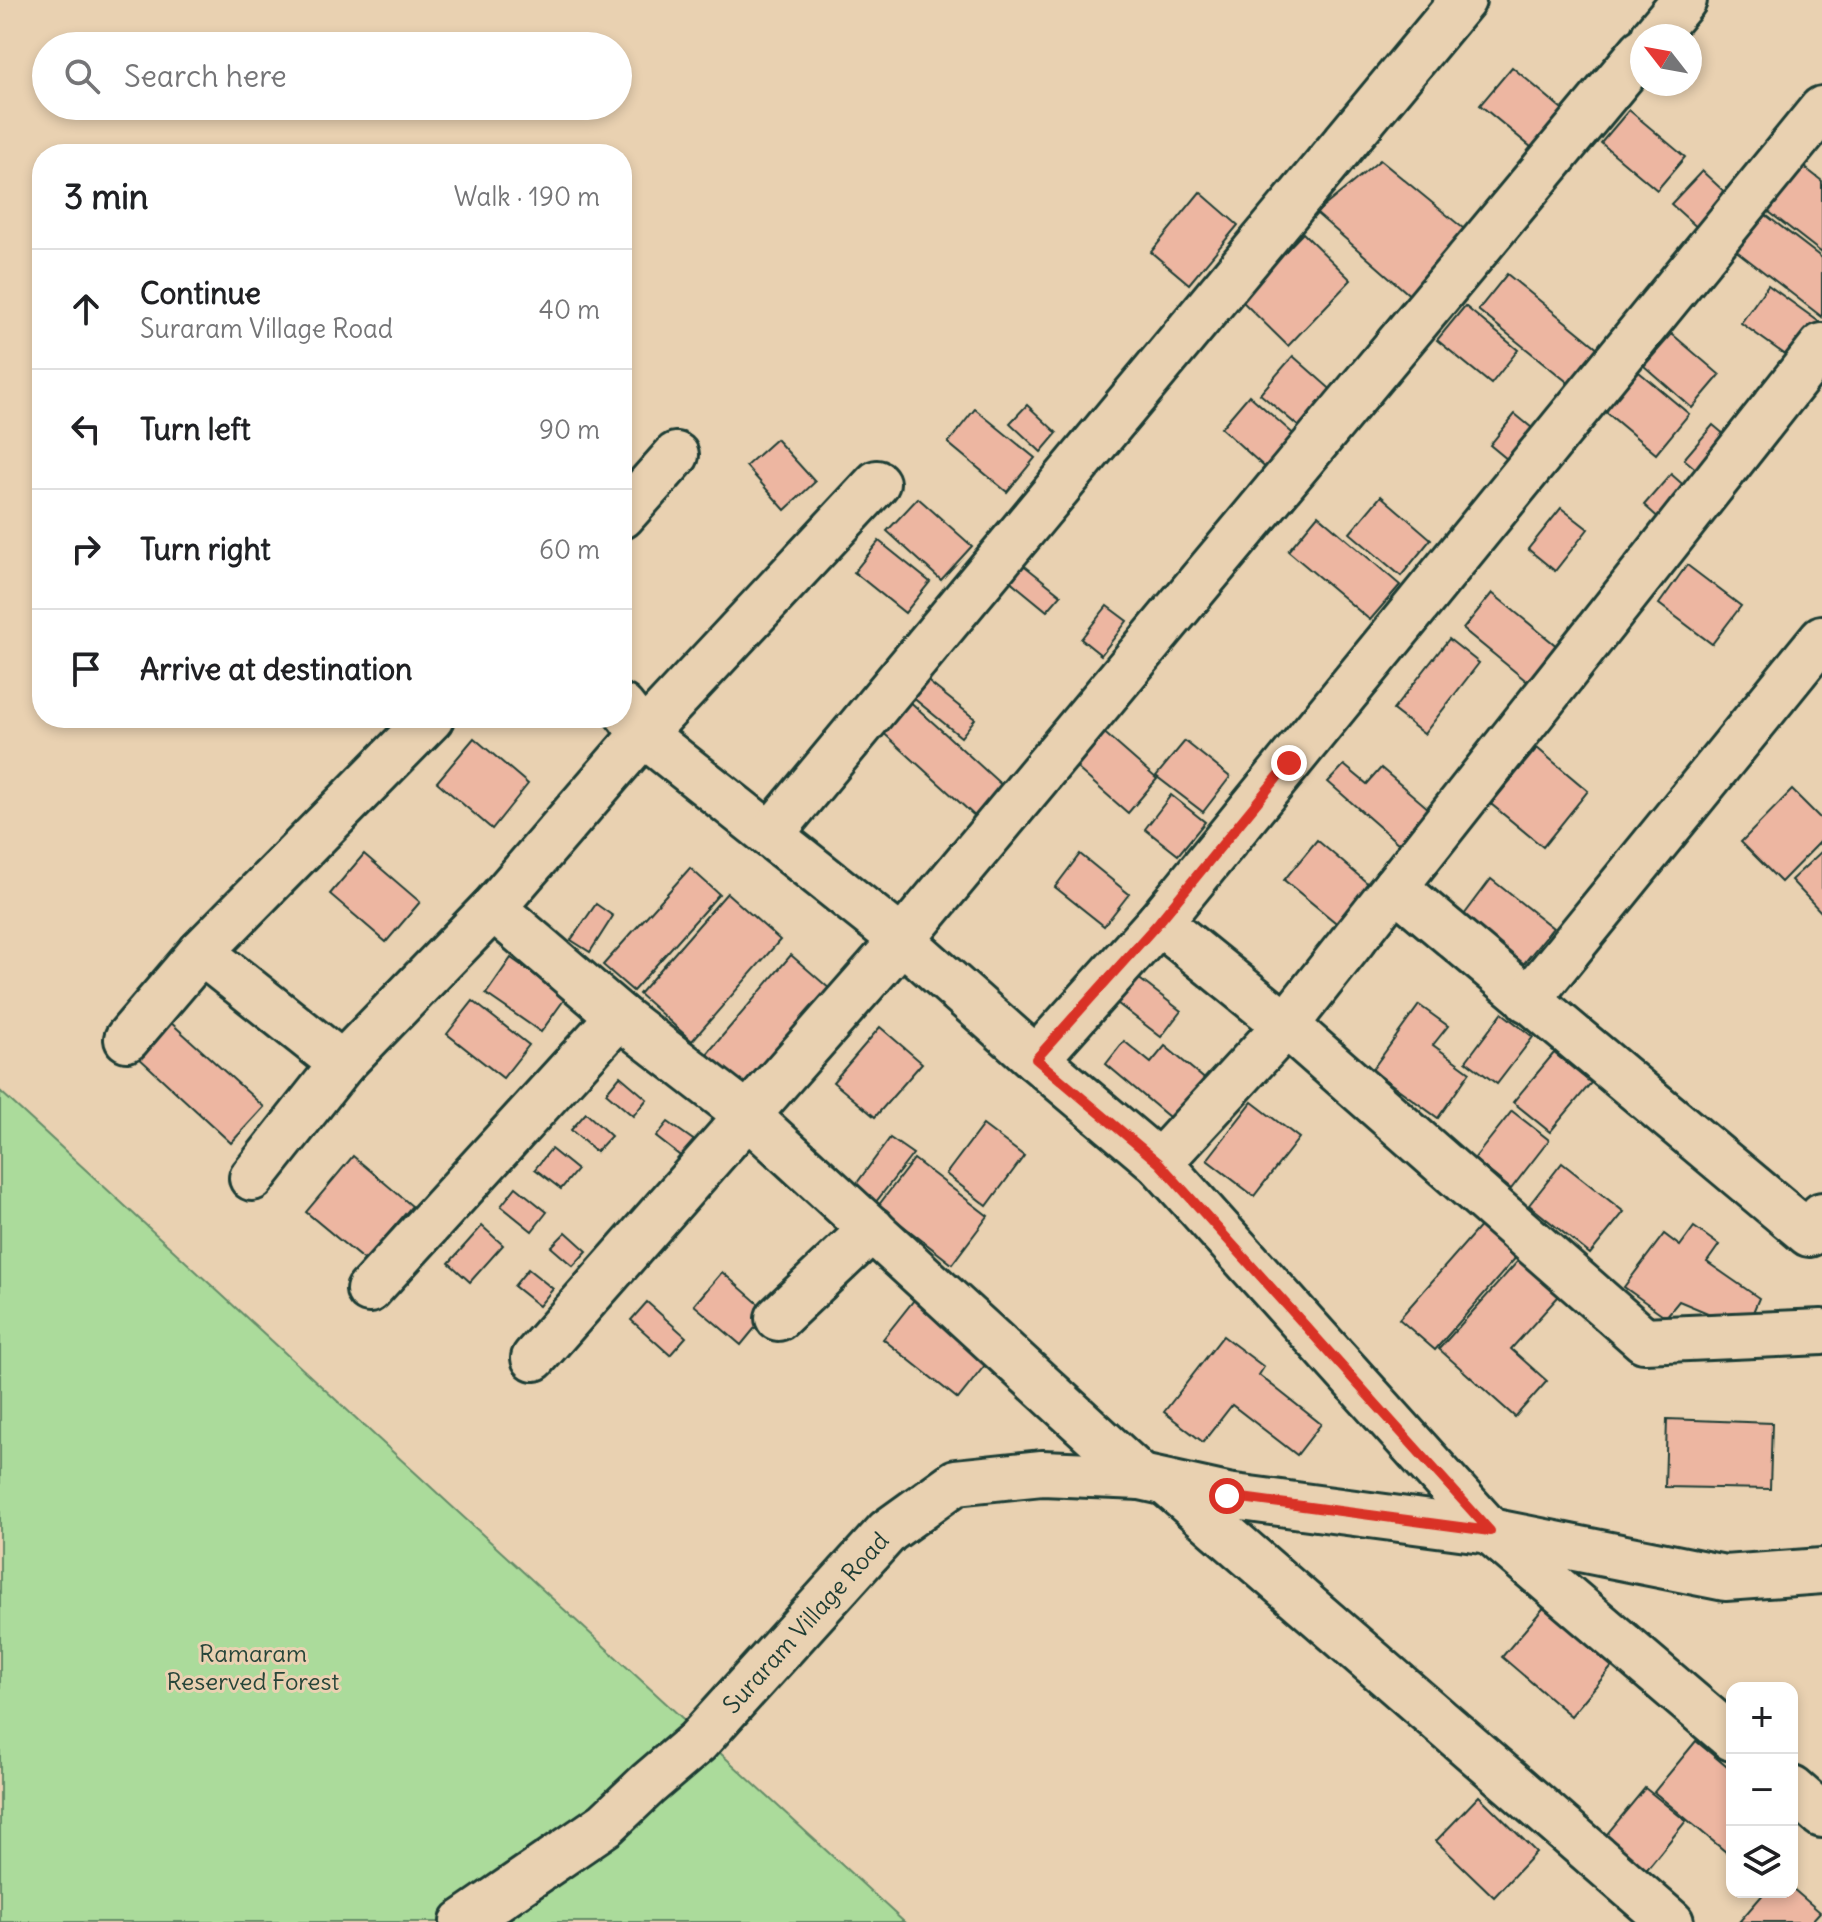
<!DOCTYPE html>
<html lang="en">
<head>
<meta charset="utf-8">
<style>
	:root { --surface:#fff; --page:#f2f2f2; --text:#202124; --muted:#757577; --line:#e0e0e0 }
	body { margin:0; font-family:Delius,sans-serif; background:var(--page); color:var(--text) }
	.controls { position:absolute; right:24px; bottom:24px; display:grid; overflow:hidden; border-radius:16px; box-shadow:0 4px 12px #0003 }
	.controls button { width:72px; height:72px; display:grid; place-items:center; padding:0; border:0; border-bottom:2px solid var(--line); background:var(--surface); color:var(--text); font:40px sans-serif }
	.compass { position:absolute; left:1630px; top:24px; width:72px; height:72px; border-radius:50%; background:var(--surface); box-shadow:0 4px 12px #0003; rotate:301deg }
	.stop { position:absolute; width:24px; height:24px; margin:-18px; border:6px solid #d93025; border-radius:50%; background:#fff }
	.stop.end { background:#d93025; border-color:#fff; box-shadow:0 2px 8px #0008 }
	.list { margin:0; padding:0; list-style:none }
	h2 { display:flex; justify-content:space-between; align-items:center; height:104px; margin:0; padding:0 32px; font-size:34px }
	h2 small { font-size:26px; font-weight:400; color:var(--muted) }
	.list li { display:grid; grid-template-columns:52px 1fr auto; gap:24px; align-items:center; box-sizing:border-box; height:120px; padding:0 32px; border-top:2px solid var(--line) }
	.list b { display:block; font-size:30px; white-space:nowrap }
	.list p { margin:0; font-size:26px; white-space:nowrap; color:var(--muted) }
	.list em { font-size:26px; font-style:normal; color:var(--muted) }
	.icon { flex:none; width:44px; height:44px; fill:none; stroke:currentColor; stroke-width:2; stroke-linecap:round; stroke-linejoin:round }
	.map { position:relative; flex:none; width:1822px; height:1922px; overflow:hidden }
	.search { position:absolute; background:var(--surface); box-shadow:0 4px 12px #0003; left:32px; top:32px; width:600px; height:88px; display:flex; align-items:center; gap:20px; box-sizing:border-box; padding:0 28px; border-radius:44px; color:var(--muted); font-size:30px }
	.panel { position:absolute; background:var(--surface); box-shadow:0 4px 12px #0003; left:32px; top:144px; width:600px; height:584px; border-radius:32px }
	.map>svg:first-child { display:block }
	.green { fill:#abdb9b; stroke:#658c68; stroke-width:2 }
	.building { fill:#edb6a1; stroke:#1f3d34; stroke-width:2 }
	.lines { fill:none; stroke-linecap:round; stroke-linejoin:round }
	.street-casing { stroke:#1f3d34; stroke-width:50 }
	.secondary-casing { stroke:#1f3d34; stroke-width:50 }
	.street { stroke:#e9d1b1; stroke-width:44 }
	.secondary { stroke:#e9d1b1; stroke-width:44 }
	.route { stroke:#d93025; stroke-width:10 }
	.labels { text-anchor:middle; stroke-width:6; stroke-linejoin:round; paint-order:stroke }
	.street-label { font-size:24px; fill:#1f3d34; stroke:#e9d1b1 }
	.park-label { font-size:24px; fill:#264539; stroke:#e9d1b1 }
</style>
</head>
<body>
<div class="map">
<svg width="1822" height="1922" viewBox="0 0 1822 1922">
	<rect width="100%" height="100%" fill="#e9d1b1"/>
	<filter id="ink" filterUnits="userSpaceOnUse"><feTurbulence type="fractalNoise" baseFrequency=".0125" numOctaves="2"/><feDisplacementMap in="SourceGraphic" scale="16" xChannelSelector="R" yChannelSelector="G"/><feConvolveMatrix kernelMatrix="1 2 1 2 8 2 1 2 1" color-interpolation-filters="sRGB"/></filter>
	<g filter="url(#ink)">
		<path class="green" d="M0,1091l904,831h-904z"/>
		<g class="building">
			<path d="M1512,67l56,47 -31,38 -57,-47z"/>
			<path d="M1629,110l56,47 -28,33 -56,-47z"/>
			<path d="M1380,160l89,73 -56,65 -97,-85z"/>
			<path d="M1799,163l23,18v72l-58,-45z"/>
			<path d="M1702,171l28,26 -30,33 -29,-26z"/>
			<path d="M1200,192l38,33 -49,59 -38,-32z"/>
			<path d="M1762,212l60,46v59l-88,-68z"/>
			<path d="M1303,233l48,47 -63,66 -48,-47z"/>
			<path d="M1507,274l98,80 -29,35 -98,-79z"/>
			<path d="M1768,285l54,39v13l-21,29 -60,-43z"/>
			<path d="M1465,306l53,44 -27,34 -54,-44z"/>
			<path d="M1672,334l48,41 -28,33 -48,-42z"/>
			<path d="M1293,356l43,38 -32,37 -44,-37z"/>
			<path d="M1633,367l56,47 -33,40 -56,-47z"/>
			<path d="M1249,395l49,43 -29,33 -48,-43z"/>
			<path d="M1027,405l30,28 -16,19 -31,-29z"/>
			<path d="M975,409l60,49 -28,34 -59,-49z"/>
			<path d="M1515,414l23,19 -25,31 -23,-19z"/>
			<path d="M1713,425l25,21 -29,34 -25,-21z"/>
			<path d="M776,439l39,43 -30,28 -39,-44z"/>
			<path d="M1671,474l26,23 -27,31 -26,-23z"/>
			<path d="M1381,496l50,43 -30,37 -51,-43z"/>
			<path d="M918,498l54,48 -31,34 -54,-49z"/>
			<path d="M1561,508l27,21 -33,42 -27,-22z"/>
			<path d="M1318,515l82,70 -30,35 -82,-69z"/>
			<path d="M879,541l51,41 -25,31 -51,-41z"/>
			<path d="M1016,559l45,36 -14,16 -44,-36z"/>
			<path d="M1687,565l54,41 -29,38 -53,-40z"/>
			<path d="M1492,593l72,59 -29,36 -72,-59z"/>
			<path d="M1107,606l20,15 -26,34 -20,-16z"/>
			<path d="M1449,639l30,24 -55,71 -31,-24z"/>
			<path d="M920,675l55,44 -14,18 -55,-45z"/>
			<path d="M906,698l100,91 -28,30 -100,-91z"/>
			<path d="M1100,729l57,50 -29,34 -57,-50z"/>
			<path d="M474,738l54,46 -36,45 -55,-47z"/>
			<path d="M1185,741l45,36 -27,35 -47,-36z"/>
			<path d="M1537,748l51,43 -45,56 -52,-43z"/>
			<path d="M1344,765l23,19 14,-16 48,41 -30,35 -71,-62z"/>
			<path d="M1792,790l30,30v20l-41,42 -40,-40z"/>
			<path d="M1171,795l34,27 -27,33 -33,-26z"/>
			<path d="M1317,840l55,47 -32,39 -56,-46z"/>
			<path d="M1822,851v62l-31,-33z"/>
			<path d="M364,854l56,48 -34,40 -56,-48z"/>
			<path d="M1080,854l49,40 -25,32 -49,-39z"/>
			<path d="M690,868l29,26 -86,97 -30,-26z"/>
			<path d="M1491,879l62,49 -32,39 -60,-48z"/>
			<path d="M727,893l53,47 -88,101 -53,-47z"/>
			<path d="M596,904l17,12 -23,36 -19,-12z"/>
			<path d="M791,955l48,42 -84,99 -48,-42z"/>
			<path d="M511,958l55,39 -25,35 -55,-38z"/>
			<path d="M1124,967l57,44 -20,26 -57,-44z"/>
			<path d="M473,1001l56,44 -26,33 -56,-44z"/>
			<path d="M1419,1005l29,21 -15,19 37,27 -32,46 -66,-48z"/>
			<path d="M1502,1013l31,24 -36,47 -31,-23z"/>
			<path d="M169,1021l95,86 -33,36 -94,-87z"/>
			<path d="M880,1027l42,36 -47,54 -42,-35z"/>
			<path d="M1124,1041l27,22 14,-17 43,36 -33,40 -69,-58z"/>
			<path d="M1554,1053l37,30 -41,49 -37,-30z"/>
			<path d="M620,1076l27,23 -14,17 -27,-23z"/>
			<path d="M1252,1102l47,36 -45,58 -47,-36z"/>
			<path d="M1512,1111l37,29 -38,49 -37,-30z"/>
			<path d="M586,1113l25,23 -15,16 -25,-22z"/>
			<path d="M668,1122l28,20 -13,16 -27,-21z"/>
			<path d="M983,1125l41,31 -37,50 -41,-32z"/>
			<path d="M890,1138l23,16 -38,49 -21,-16z"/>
			<path d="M551,1149l26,21 -16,19 -26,-20z"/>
			<path d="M353,1156l59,50 -47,55 -59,-49z"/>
			<path d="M914,1159l74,57 -36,48 -74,-58z"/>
			<path d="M1562,1163l62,49 -34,42 -61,-49z"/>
			<path d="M516,1187l31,25 -15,19 -31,-25z"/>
			<path d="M1489,1216l36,31 -90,103 -36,-31z"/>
			<path d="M482,1226l21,19 -33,37 -21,-19z"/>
			<path d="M1694,1227l25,18 -12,17 52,36 -13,31 -67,-28 -13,16 -42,-30 40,-53 16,12z"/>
			<path d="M566,1232l21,19 -14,15 -22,-19z"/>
			<path d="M1527,1251l40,36 -56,62 36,32 -32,36 -76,-68z"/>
			<path d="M528,1269l25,20 -14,17 -25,-20z"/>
			<path d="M722,1272l46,40 -27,33 -47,-40z"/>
			<path d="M918,1295l75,60 -35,44 -75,-60z"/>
			<path d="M647,1302l39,35 -16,18 -39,-35z"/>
			<path d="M1223,1336l41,31 -5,8 62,49 -24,31 -65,-50 -29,37 -39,-30z"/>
			<path d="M1667,1419l105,4 -2,66 -105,-2z"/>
			<path d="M1546,1605l68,59 -43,52 -69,-59z"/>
			<path d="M1696,1741l36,30v86l-78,-65z"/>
			<path d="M1645,1788l41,33 -43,53 -41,-34z"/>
			<path d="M1479,1796l57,56 -42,45 -58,-56z"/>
			<path d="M1792,1888l28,24 -9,10h-72l26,-30h27z"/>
		</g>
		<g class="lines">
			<g class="street-casing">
				<g id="street">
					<path d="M1654,36l30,-36"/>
					<path d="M622,516l54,-61"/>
					<path d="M622,707l21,27 259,206 134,119 123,104 331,368 242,207"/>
					<path d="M770,835l693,-835"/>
					<path d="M1395,887l414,347 13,-19"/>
					<path d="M493,908l126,108 127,98 395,363"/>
					<path d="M1159,922l127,103 358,315 178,-8"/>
					<path d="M201,952l141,112"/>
					<path d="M1528,1000l294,-362"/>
					<path d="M127,1039l74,-87 230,-234"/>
					<path d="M1036,1059l123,-137 663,-813"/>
					<path d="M1159,1163l127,-138 536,-679"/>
					<path d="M252,1178l90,-114 151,-156 150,-174 234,-251"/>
					<path d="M369,1290l250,-274"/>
					<path d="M778,1318l94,-89"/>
					<path d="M534,1358l368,-418 740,-889"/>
					<path d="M1166,1483l505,439"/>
					<path d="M1792,1789l30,26"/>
				</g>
			</g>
			<g class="secondary-casing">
				<path id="secondary" d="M463,1922l143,-98 42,-40 49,-42 191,-211 68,-49 86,-9 99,4 86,19 263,35 235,47 97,-7"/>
			</g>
			<use href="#street" class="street"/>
			<use href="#secondary" class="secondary"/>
		</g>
	</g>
	<g class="lines" filter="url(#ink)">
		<path class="route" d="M1227,1496l263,35 -331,-368 -123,-104 123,-137 130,-159"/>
	</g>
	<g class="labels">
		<g class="street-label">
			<text transform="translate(806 1623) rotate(-48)" y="8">Suraram Village Road</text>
		</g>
		<g class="park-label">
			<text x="253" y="1662">Ramaram<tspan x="253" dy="28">Reserved Forest</tspan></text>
		</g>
	</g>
</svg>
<div class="controls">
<button>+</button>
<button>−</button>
<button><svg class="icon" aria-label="layers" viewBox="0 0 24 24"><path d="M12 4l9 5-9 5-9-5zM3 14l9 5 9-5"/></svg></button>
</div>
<svg class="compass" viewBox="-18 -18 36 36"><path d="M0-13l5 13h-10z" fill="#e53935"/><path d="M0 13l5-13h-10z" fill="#757577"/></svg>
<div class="stop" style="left:1227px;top:1496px"></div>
<div class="stop end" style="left:1289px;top:763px"></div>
<div class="search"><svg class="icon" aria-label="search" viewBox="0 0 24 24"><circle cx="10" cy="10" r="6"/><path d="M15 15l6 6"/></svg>Search here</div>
<section class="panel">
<h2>3 min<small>Walk · 190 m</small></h2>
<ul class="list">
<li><svg class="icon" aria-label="ahead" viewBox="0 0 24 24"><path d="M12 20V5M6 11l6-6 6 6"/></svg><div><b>Continue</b><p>Suraram Village Road</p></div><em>40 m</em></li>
<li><svg class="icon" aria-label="left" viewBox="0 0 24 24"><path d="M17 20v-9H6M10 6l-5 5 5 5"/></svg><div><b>Turn left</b></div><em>90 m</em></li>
<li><svg class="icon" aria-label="right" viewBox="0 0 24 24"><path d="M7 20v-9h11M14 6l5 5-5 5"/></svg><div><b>Turn right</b></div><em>60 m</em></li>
<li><svg class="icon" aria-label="arrive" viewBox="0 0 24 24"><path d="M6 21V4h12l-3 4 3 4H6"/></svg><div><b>Arrive at destination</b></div></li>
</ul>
</section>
</div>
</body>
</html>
